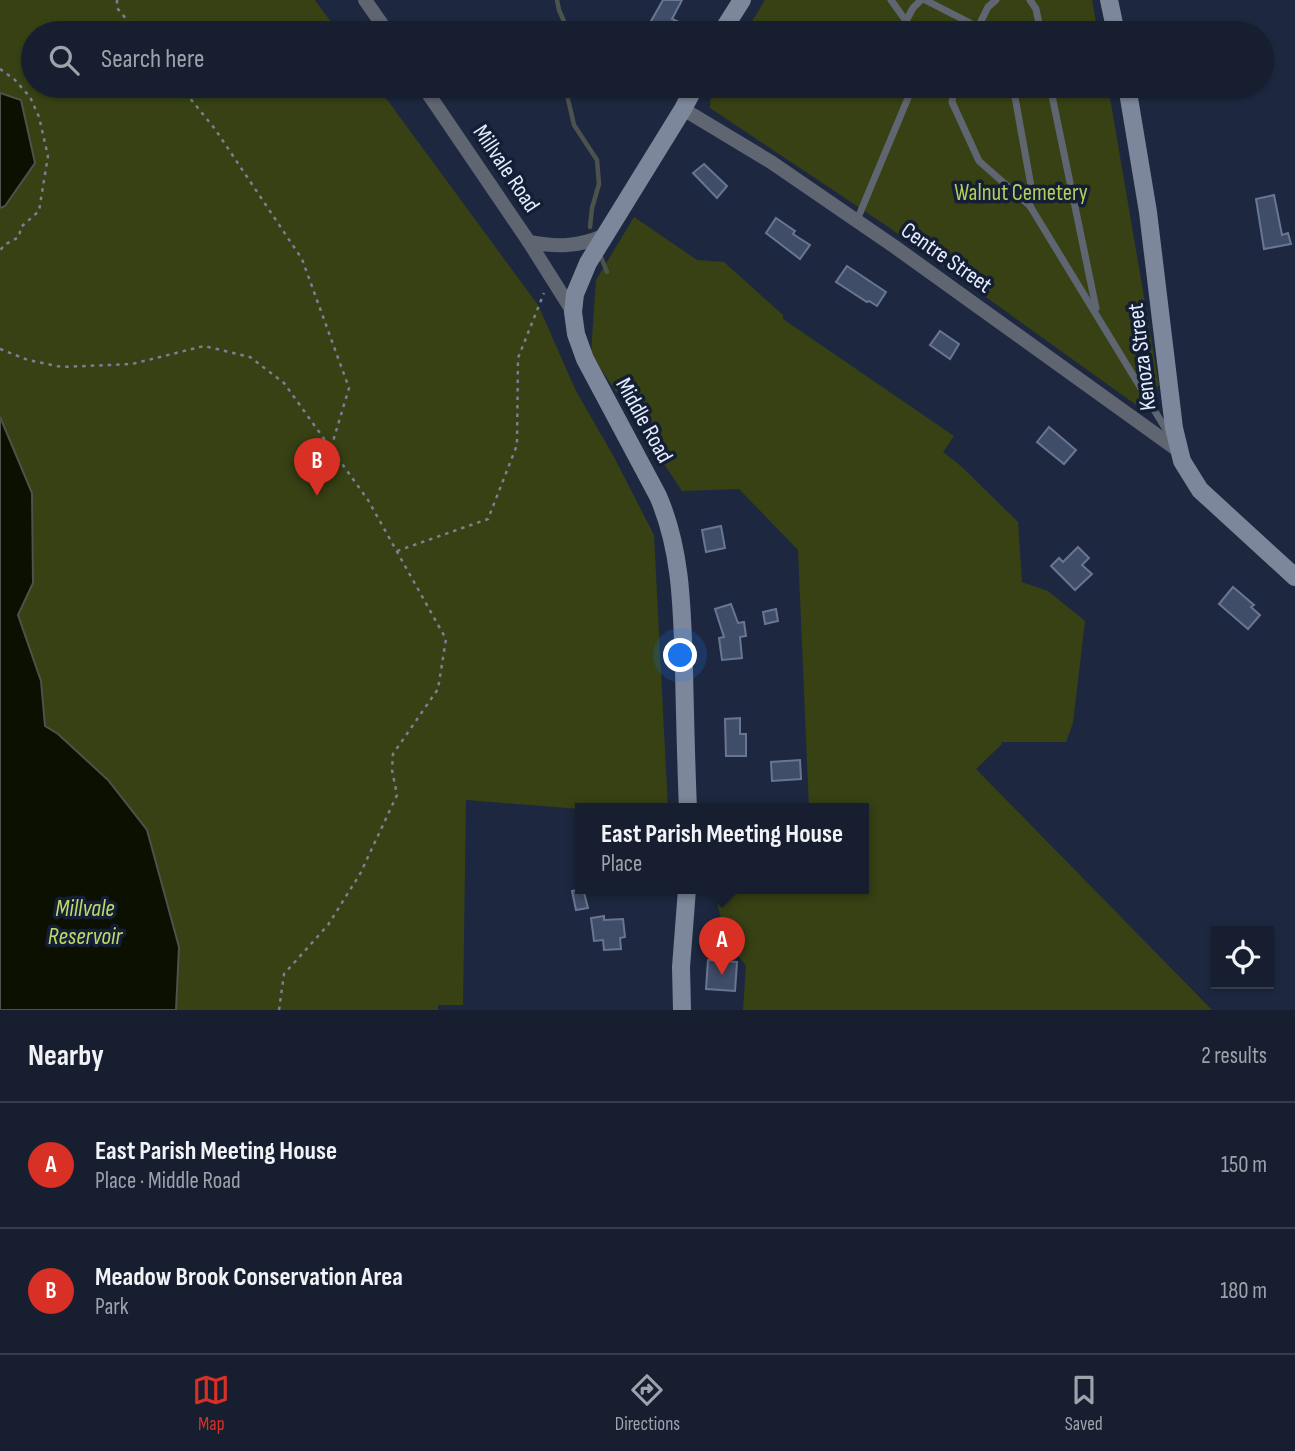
<!DOCTYPE html>
<html lang="en">
<head>
<meta charset="utf-8">
<style>
	:root { --surface:#161e30; --page:#232b3c; --text:#f1f3f6; --muted:#9ea2ab; --line:#353c4c; --accent:#d93025 }
	body { margin:0; font-family:"Sofia Sans Condensed",sans-serif; background:var(--page); color:var(--text) }
	.controls { position:absolute; right:21px; bottom:21px; display:grid; overflow:hidden; border-radius:0px; box-shadow:0 2px 5px #0004 }
	.controls button { width:63px; height:63px; display:grid; place-items:center; padding:0; border:0; border-bottom:2px solid var(--line); background:var(--surface); color:var(--text); font:35px sans-serif }
	.you { position:absolute; left:681px; top:656px; width:24px; height:24px; margin:-18px; border:5px solid #fff; border-radius:50%; background:#1a73e8; box-shadow:0 0 0 10px #1a73e833 }
	.badge { display:grid; place-items:center; width:46px; height:46px; border-radius:50%; background:var(--accent); color:#fff; font-size:23px; font-weight:700 }
	.pin { position:absolute; translate:-50% -58px; filter:drop-shadow(0 2px 4px #0008) }
	.pin::after { content:''; position:absolute; top:37px; width:24px; height:21px; background:inherit; clip-path:polygon(0 0,100% 0,50% 100%) }
	.popup { position:absolute; left:575px; top:803px; width:294px; height:91px; box-sizing:border-box; display:grid; place-content:center; border-radius:0px; background:var(--surface); filter:drop-shadow(0 2px 5px #0005); font-size:23px; white-space:nowrap; color:var(--muted) }
	.popup b { font-size:26px; color:var(--text) }
	.popup::after { content:''; position:absolute; left:50%; top:100%; margin-left:-14px; border:14px solid transparent; border-top-color:var(--surface) }
	.list { margin:0; padding:0; list-style:none }
	h2 { display:flex; justify-content:space-between; align-items:center; height:91px; margin:0; padding:0 28px; font-size:30px }
	h2 small { font-size:23px; font-weight:400; color:var(--muted) }
	.list li { display:grid; grid-template-columns:46px 1fr auto; gap:21px; align-items:center; box-sizing:border-box; height:126px; padding:0 28px; border-top:2px solid var(--line) }
	.list b { display:block; font-size:26px; white-space:nowrap }
	.list p { margin:0; font-size:23px; white-space:nowrap; color:var(--muted) }
	.list em { font-size:23px; font-style:normal; color:var(--muted) }
	.icon { flex:none; width:38px; height:38px; fill:none; stroke:currentColor; stroke-width:2; stroke-linecap:round; stroke-linejoin:round }
	.map { position:relative; flex:none; width:1295px; height:1010px; overflow:hidden }
	.search { position:absolute; background:var(--surface); box-shadow:0 2px 5px #0004; left:21px; right:21px; top:21px; height:77px; display:flex; align-items:center; gap:18px; box-sizing:border-box; padding:0 24px; border-radius:38px; color:var(--muted); font-size:26px }
	.sheet { height:343px; background:var(--surface) }
	nav { display:flex; justify-content:space-around; align-items:center; box-sizing:border-box; height:98px; border-top:2px solid var(--line); background:var(--surface); font-size:19px; color:var(--muted) }
	nav a { display:grid; justify-items:center; gap:4px }
	nav .on { color:var(--accent) }
	.map>svg:first-child { display:block }
	.green { fill:#374114 }
	.water { fill:#0b1000; stroke:#4c524c; stroke-width:2 }
	.lines { fill:none; stroke-linecap:round; stroke-linejoin:round }
	.stream { stroke:#4c524c; stroke-width:4.5 }
	.building { fill:#404d68; stroke:#697693; stroke-width:2 }
	.path { stroke:#778195; stroke-width:2.5; stroke-dasharray:3.5 5; stroke-linecap:butt }
	.lane { stroke:#5f6571; stroke-width:7 }
	.street { stroke:#5f6571; stroke-width:14 }
	.secondary { stroke:#7d879b; stroke-width:18 }
	.labels { text-anchor:middle; stroke-width:7; stroke-linejoin:round; paint-order:stroke }
	.street-label { font-size:23px; fill:#e5edfe; stroke:#141e35 }
	.park-label { font-size:23px; fill:#b4ce5c; stroke:#141e35 }
	.water-label { font-size:24px; font-style:italic; fill:#bfd967; stroke:#141e35 }
</style>
</head>
<body>
<div class="map">
<svg width="1295" height="1010" viewBox="0 0 1295 1010">
	<rect width="100%" height="100%" fill="#1d2840"/>
	<g class="green">
		<path d="M0,0h315l24,33h-306v53h344l161,219 38,86 38,66 40,78 14,274h-88l-114,-9 -3,205h-25v5h-438z"/>
		<path d="M765,0h327l6,33h-353z"/>
		<path d="M714,86h394l51,299 -20,22 -252,-181 -177,-118 1,-18z"/>
		<path d="M634,217l63,43 27,2 59,53v4l171,117 -11,16 18,14 57,56 4,60 26,9 37,30 -12,102 -7,19h-65l1,2 -26,25 236,241h-469l3,-44 -20,-27 -12,-49 150,-1v-80h-55l-11,-259 -59,-61 -57,2 -91,-137 5,-74z"/>
	</g>
	<g class="water">
		<path d="M0,93l21,7 14,63 -30,43 -5,2z"/>
		<path d="M0,417l32,76 1,90 -15,32 23,66 4,45 13,8 50,46 39,50 32,117 -3,63h-176z"/>
	</g>
	<g class="lines">
		<g class="stream">
			<path d="M557,0l2,10 10,23"/>
			<path d="M565,86l9,39 23,35 2,24 -7,24 -2,19"/>
			<path d="M601,257l6,15"/>
		</g>
	</g>
	<g class="building">
		<path d="M663,0h19l-10,19 7,3 -6,11h-6l-17,-10z"/>
		<path d="M704,164l23,22 -10,12 -24,-25z"/>
		<path d="M1274,195l8,40 6,-2 3,11 -27,5 -8,-50z"/>
		<path d="M776,218l19,13 -2,3 17,11 -10,14 -34,-26z"/>
		<path d="M847,266l39,26 -9,14 -8,-5 -2,1 -31,-20z"/>
		<path d="M940,331l19,13 -9,15 -20,-14z"/>
		<path d="M1049,427l27,23 -12,14 -27,-22z"/>
		<path d="M721,526l4,22 -19,4 -4,-22z"/>
		<path d="M1078,547l11,11 -7,7 10,9 -17,16 -24,-24 8,-8 4,4z"/>
		<path d="M1233,587l21,18 -3,2 9,8 -12,14 -29,-25z"/>
		<path d="M731,604l7,19 6,-1 2,14 -6,1 2,21 -20,2 -3,-22 5,-1 -9,-28z"/>
		<path d="M776,609l2,12 -13,3 -2,-12z"/>
		<path d="M740,718v16h6v22h-20l-1,-37z"/>
		<path d="M800,760l1,19 -29,2 -1,-19z"/>
		<path d="M583,889l5,19 -12,2 -4,-19z"/>
		<path d="M604,916v4l19,-1 2,18 -5,1 1,11 -17,1 -1,-10 -9,1 -3,-23z"/>
		<path d="M708,960l29,2 -2,29 -29,-2z"/>
	</g>
	<g class="lines">
		<g class="path">
			<path d="M117,0v8l21,25"/>
			<path d="M0,69l14,10 16,18 9,20 9,39 -9,55 -18,16 -2,10 -15,8 -4,6"/>
			<path d="M180,86l35,43 87,130 47,129 -18,60"/>
			<path d="M0,349l28,11 34,7 70,-3 72,-18 46,11 34,26 84,117 78,139 -8,50 -45,65 -1,16 5,25 -37,79 -32,51 -44,49 -5,36"/>
			<path d="M397,551l91,-32 29,-74 1,-87 26,-65"/>
		</g>
		<g class="lane">
			<path d="M891,0l15,21 4,12"/>
			<path d="M925,0l53,27 18,6"/>
			<path d="M1030,0l6,9 5,24"/>
			<path d="M906,21l7,-13 8,-8"/>
			<path d="M975,33l13,-26 8,-7"/>
			<path d="M954,86l-2,16 27,59 51,45 140,230"/>
			<path d="M1013,86l18,100 -1,20"/>
			<path d="M1050,86l46,222"/>
			<path d="M857,220l56,-134"/>
		</g>
		<g class="street">
			<path d="M365,0l23,33"/>
			<path d="M423,86l106,156 44,70"/>
			<path d="M683,109l88,53 124,85 284,204"/>
			<path d="M529,242c27,5 49,5 74,-6"/>
		</g>
		<g class="secondary">
			<path d="M1109,0l7,33"/>
			<path d="M721,33l21,-33"/>
			<path d="M1127,86l21,126 26,216 8,33 18,29 95,87"/>
			<path d="M688,809c-2,-47 -3,-93 -4,-139 -2,-59 -2,-119 -26,-174l-73,-137 -9,-25 -3,-22 2,-18 13,-31 95,-154 12,-23"/>
			<path d="M682,1010l-1,-43 6,-78"/>
		</g>
	</g>
	<g class="labels">
		<g class="street-label">
			<text transform="translate(507 168) rotate(56)" y="8">Millvale Road</text>
			<text transform="translate(947 257) rotate(35)" y="8">Centre Street</text>
			<text transform="translate(1141 357) rotate(-97)" y="8">Kenoza Street</text>
			<text transform="translate(645 420) rotate(61)" y="8">Middle Road</text>
		</g>
		<g class="park-label">
			<text x="1021" y="200">Walnut Cemetery</text>
		</g>
		<g class="water-label">
			<text x="85" y="916">Millvale<tspan x="85" dy="28">Reservoir</tspan></text>
		</g>
	</g>
</svg>
<div class="controls">
<button><svg class="icon" aria-label="locate" viewBox="0 0 24 24"><circle cx="12" cy="12" r="6"/><path d="M12 2v4M12 18v4M2 12h4M18 12h4"/></svg></button>
</div>
<div class="you"></div>
<div class="pin badge" style="left:722px;top:975px">A</div>
<div class="popup"><b>East Parish Meeting House</b>Place</div>
<div class="pin badge" style="left:317px;top:496px">B</div>
<div class="search"><svg class="icon" aria-label="search" viewBox="0 0 24 24"><circle cx="10" cy="10" r="6"/><path d="M15 15l6 6"/></svg>Search here</div>
</div>
<section class="sheet">
<h2>Nearby<small>2 results</small></h2>
<ul class="list">
<li><span class="badge">A</span><div><b>East Parish Meeting House</b><p>Place · Middle Road</p></div><em>150 m</em></li>
<li><span class="badge">B</span><div><b>Meadow Brook Conservation Area</b><p>Park</p></div><em>180 m</em></li>
</ul>
</section>
<nav>
<a class="on"><svg class="icon" aria-label="map" viewBox="0 0 24 24"><path d="M3 6l6-2 6 2 6-2v14l-6 2-6-2-6 2zM9 4v14M15 6v14"/></svg>Map</a>
<a><svg class="icon" aria-label="directions" viewBox="0 0 24 24"><path d="M12 3l9 9-9 9-9-9zM9 14v-3h6M13 9l2 2-2 2"/></svg>Directions</a>
<a><svg class="icon" aria-label="saved" viewBox="0 0 24 24"><path d="M7 4h10v16l-5-4-5 4z"/></svg>Saved</a>
</nav>
</body>
</html>
